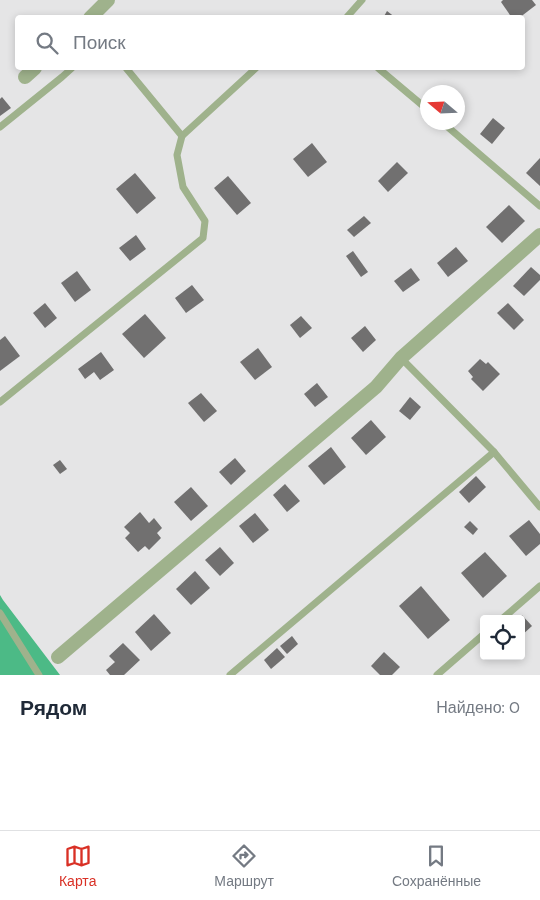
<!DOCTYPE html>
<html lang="ru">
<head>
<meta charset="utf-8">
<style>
	:root { --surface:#fff; --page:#f6f6f7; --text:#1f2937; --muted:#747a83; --line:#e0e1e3; --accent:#d93025 }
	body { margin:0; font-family:"DM Sans",sans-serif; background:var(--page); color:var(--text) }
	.controls { position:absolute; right:15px; bottom:15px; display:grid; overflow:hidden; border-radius:5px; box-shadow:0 2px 8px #0003 }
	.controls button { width:45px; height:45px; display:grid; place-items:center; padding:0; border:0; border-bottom:1px solid var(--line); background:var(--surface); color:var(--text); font:25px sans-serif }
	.compass { position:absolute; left:420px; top:85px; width:45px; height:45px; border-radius:50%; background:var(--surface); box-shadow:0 2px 8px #0003; rotate:289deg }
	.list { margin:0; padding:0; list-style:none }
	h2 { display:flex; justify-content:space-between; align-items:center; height:65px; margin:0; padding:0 20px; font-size:21px }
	h2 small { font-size:16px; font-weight:400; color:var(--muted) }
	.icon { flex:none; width:28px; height:28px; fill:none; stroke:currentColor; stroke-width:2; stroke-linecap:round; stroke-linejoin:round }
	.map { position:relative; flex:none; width:540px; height:675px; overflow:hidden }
	.search { position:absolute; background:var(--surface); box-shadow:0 2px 8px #0003; left:15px; right:15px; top:15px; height:55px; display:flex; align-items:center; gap:12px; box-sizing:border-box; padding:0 18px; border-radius:5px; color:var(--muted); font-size:19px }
	.sheet { height:155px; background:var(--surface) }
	nav { display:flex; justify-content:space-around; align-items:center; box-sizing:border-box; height:70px; border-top:1px solid var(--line); background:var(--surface); font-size:14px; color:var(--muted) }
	nav a { display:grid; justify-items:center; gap:2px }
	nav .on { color:var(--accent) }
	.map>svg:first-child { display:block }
	.forest { fill:#4cba86 }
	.building { fill:#717070 }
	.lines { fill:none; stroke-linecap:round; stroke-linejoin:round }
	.service { stroke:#9fb28c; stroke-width:7 }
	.minor { stroke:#9fb28c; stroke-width:14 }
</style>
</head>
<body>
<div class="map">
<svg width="540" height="675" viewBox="0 0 540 675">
	<rect width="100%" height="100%" fill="#e5e5e6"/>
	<path class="forest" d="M0,595l3,5 57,75h-60z"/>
	<g class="building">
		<path d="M503,0h29l4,5 -17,13h-7l-11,-16z"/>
		<path d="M387,11l9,7h-13z"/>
		<path d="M2,97l9,11 -11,8v-17z"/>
		<path d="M493,118l12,10 -13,16 -12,-10z"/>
		<path d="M312,143l15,19 -19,15 -15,-18z"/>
		<path d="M540,158v28l-14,-13z"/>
		<path d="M397,162l11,11 -20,19 -10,-11z"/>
		<path d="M135,173l21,25 -19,16 -21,-25z"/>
		<path d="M228,176l23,27 -14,12 -23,-27z"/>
		<path d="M509,205l16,16 -23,22 -16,-16z"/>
		<path d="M364,216l7,7 -17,14 -7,-7z"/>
		<path d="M136,235l10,14 -16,12 -11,-13z"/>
		<path d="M456,247l12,14 -20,16 -11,-14z"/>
		<path d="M353,251l15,21 -7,5 -15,-21z"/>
		<path d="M531,267l9,8v5l-16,16 -11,-10z"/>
		<path d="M411,268l9,12 -17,12 -9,-11z"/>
		<path d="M77,271l14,19 -16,12 -14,-19z"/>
		<path d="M192,285l12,15 -18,13 -11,-15z"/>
		<path d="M45,303l12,15 -12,10 -12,-15z"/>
		<path d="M508,303l16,17 -10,10 -17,-17z"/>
		<path d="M145,314l21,24 -22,20 -22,-24z"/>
		<path d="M301,316l11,12 -12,10 -10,-13z"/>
		<path d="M365,326l11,14 -13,12 -12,-14z"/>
		<path d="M5,336l15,20 -20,15v-31z"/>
		<path d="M258,348l14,19 -17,13 -15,-18z"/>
		<path d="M101,352l13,18 -14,10 -6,-8 -9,7 -7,-10z"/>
		<path d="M480,359l6,5 2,-2 12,12 -17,17 -12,-12 2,-2 -5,-6z"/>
		<path d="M317,383l11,14 -13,10 -11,-13z"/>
		<path d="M201,393l16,18 -13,11 -16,-19z"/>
		<path d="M410,397l11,10 -11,13 -11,-9z"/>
		<path d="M371,420l15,17 -20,18 -15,-17z"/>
		<path d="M331,447l15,20 -22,18 -16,-19z"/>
		<path d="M235,458l11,13 -15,14 -12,-13z"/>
		<path d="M60,460l7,9 -7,5 -7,-9z"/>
		<path d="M476,476l10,11 -17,16 -10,-11z"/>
		<path d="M285,484l15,17 -13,11 -14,-17z"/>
		<path d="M191,487l17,19 -17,15 -17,-19z"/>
		<path d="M140,512l9,11 5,-5 8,10 -5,5 4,5 -12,12 -4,-4 -7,6 -13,-14 5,-5 -6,-6z"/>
		<path d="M255,513l14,17 -16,13 -14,-17z"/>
		<path d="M529,520l11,14v10l-14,12 -17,-20z"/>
		<path d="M470,521l8,8 -5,6 -9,-8z"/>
		<path d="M220,547l14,16 -14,13 -15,-16z"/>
		<path d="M485,552l22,24 -24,22 -22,-25z"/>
		<path d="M195,571l15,17 -19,17 -15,-16z"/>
		<path d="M421,586l29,34 -22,19 -29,-33z"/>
		<path d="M154,614l17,19 -20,18 -16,-19z"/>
		<path d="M522,615l10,11 -11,10v-17h-4z"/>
		<path d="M292,636l6,8 -11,10 -7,-8z"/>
		<path d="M123,643l17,17 -16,15h-14l-4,-5 9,-8 -6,-6z"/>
		<path d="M277,648l8,9 -14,12 -7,-9z"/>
		<path d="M384,652l16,15 -8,8h-12l-9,-9z"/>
	</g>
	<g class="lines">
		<g class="service">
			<path d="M346,18l16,-18"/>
			<path d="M126,68l56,68"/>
			<path d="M378,68l50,42"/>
			<path d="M442,122l98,84"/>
			<path d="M0,127l62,-50 10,-9"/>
			<path d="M401,358l93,94 46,55"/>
			<path d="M0,402l203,-164 2,-17 -22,-34 -6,-32 5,-19 74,-68"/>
			<path d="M0,613l39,62"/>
			<path d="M502,619l38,-33"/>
			<path d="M230,675l264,-223"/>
			<path d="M437,675l47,-41"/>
		</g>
		<g class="minor">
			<path d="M90,18l18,-18"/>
			<path d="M25,77l10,-9"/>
			<path d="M58,657l318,-270 25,-29 139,-123"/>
		</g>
	</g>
</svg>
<div class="controls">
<button><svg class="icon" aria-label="locate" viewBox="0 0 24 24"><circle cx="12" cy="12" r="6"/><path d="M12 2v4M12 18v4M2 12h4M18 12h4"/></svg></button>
</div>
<svg class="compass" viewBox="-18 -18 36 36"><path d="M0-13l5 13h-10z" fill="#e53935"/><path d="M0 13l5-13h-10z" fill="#747a83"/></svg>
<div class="search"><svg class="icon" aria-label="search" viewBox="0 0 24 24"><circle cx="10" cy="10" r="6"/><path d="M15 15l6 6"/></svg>Поиск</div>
</div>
<section class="sheet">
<h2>Рядом<small>Найдено: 0</small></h2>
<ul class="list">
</ul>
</section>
<nav>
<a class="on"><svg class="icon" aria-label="map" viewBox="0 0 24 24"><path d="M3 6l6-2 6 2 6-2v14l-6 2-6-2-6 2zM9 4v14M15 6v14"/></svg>Карта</a>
<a><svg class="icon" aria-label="directions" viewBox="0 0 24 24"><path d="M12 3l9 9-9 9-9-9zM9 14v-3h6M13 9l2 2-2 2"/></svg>Маршрут</a>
<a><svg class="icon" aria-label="saved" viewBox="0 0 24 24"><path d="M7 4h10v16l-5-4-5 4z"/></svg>Сохранённые</a>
</nav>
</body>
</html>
